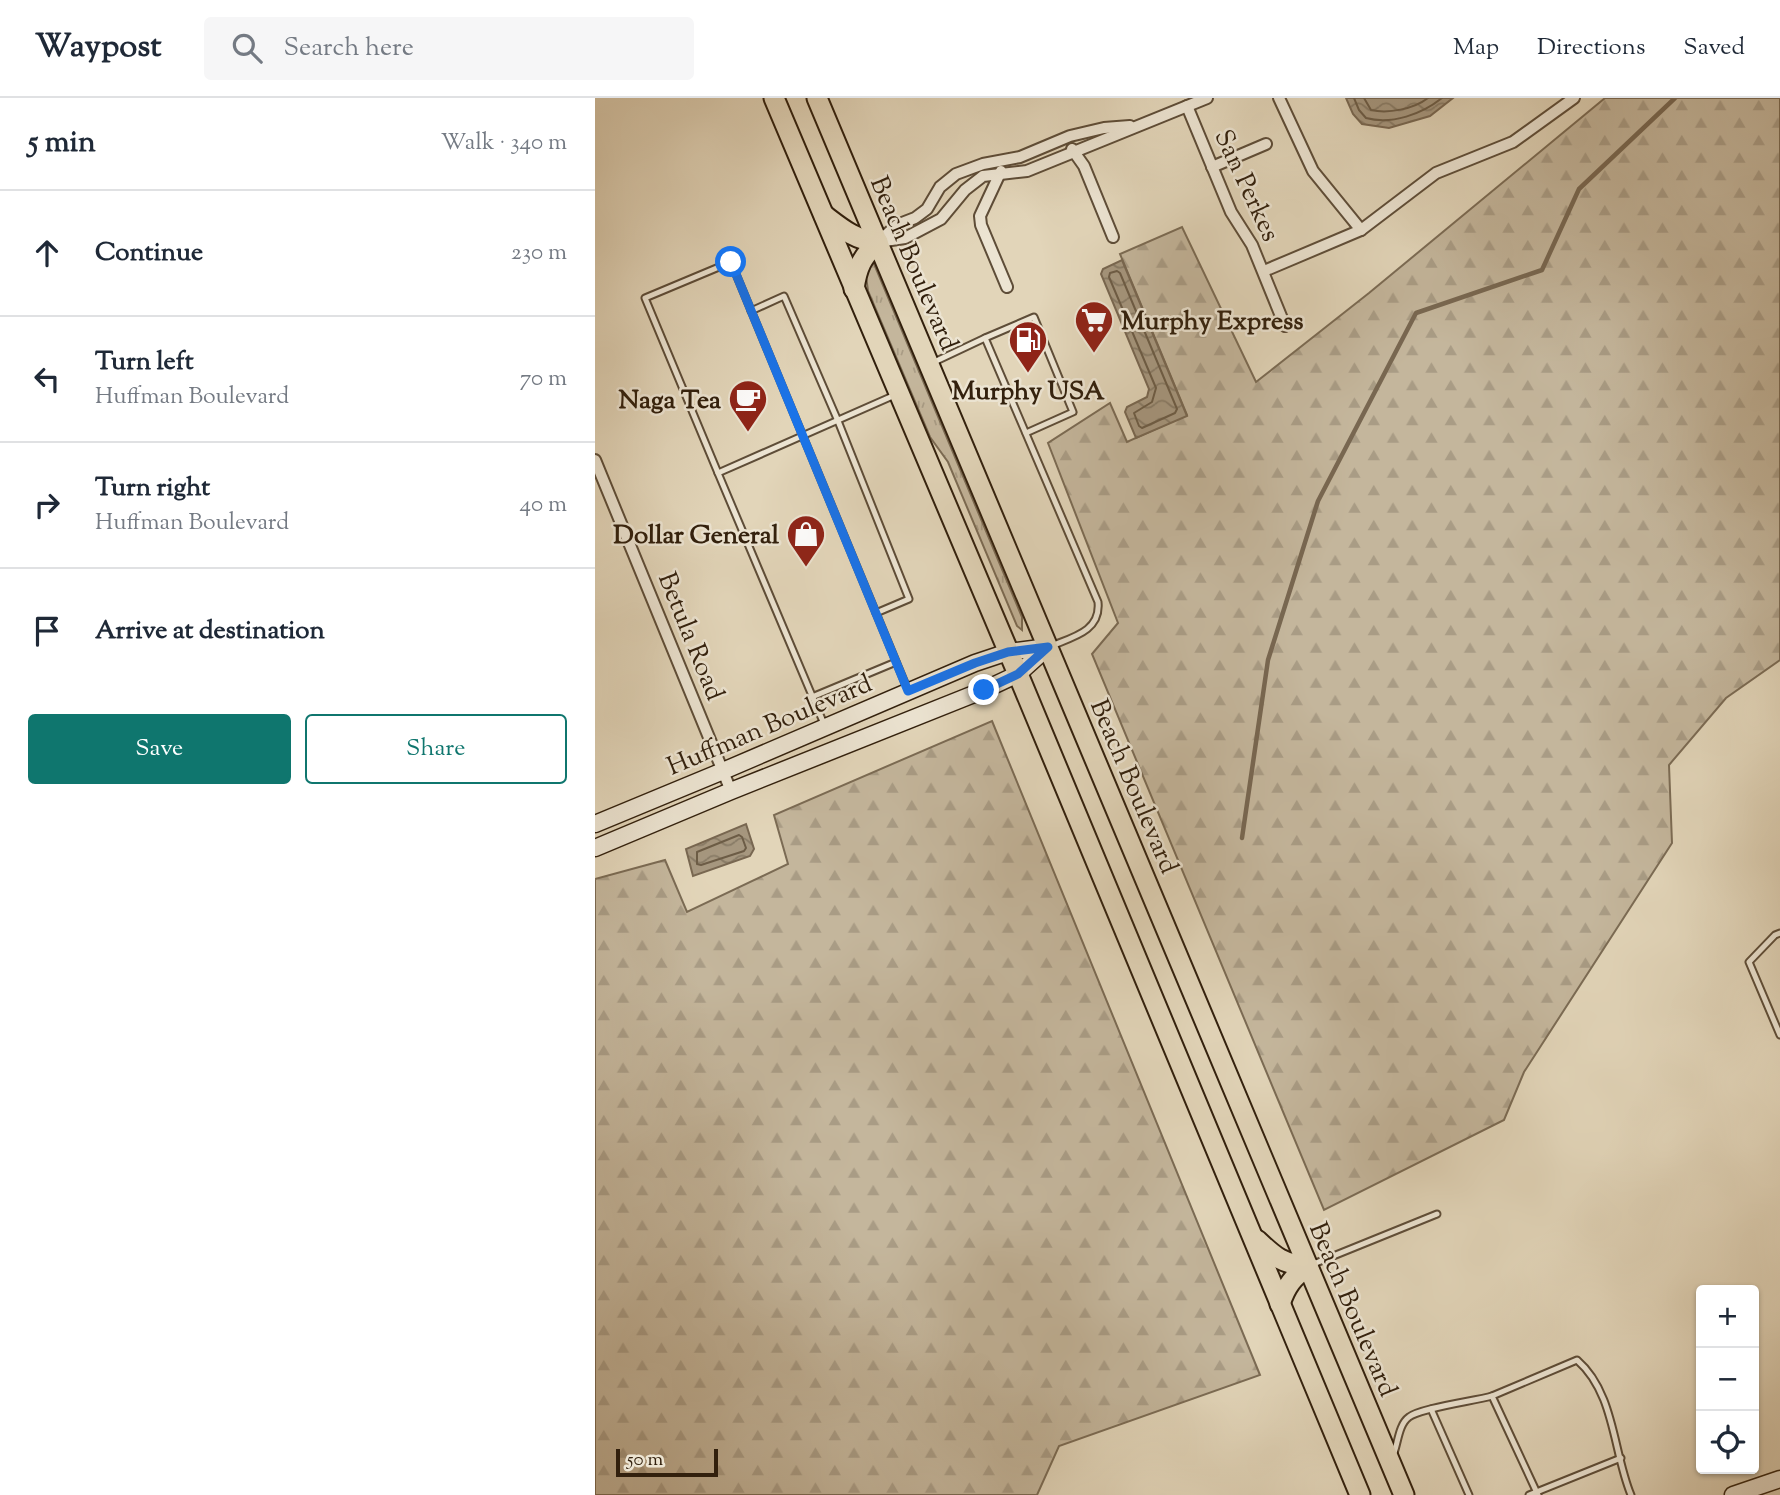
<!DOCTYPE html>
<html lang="en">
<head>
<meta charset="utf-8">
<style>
	:root { --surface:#fff; --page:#f6f6f7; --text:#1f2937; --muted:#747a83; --line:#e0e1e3; --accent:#0f766e }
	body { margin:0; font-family:"Sorts Mill Goudy",serif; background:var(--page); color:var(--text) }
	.controls { position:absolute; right:21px; bottom:21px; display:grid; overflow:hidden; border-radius:7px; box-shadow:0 2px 5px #0004 }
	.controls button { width:63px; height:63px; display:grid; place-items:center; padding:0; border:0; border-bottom:2px solid var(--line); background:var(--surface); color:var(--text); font:35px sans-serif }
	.scale { position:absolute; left:21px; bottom:18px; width:102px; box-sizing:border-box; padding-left:7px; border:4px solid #32200d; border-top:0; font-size:19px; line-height:24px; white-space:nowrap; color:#32200d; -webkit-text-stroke:5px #ece4d2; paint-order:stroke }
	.stop { position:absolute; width:21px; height:21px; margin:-16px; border:5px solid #1a73e8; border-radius:50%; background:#fff }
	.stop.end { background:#1a73e8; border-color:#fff; box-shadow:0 2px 7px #0008 }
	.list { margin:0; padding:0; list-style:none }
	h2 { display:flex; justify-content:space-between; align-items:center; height:91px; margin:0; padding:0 28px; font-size:30px }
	h2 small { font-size:23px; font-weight:400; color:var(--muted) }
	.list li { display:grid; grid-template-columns:46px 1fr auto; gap:21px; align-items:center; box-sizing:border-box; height:126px; padding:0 28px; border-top:2px solid var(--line) }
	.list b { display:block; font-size:26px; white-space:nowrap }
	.list p { margin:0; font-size:23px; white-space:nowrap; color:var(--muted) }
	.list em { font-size:23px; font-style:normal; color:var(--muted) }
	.actions { display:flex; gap:14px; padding:21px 28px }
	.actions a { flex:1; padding:16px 0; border:2px solid var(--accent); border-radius:7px; text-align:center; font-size:24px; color:var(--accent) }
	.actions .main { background:var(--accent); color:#fff }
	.icon { flex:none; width:38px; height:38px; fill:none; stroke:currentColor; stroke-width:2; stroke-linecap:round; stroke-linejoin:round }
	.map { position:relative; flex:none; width:1185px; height:1397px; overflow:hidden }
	header { display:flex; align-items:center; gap:42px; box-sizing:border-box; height:98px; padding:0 35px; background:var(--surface); border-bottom:2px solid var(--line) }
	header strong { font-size:33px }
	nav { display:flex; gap:38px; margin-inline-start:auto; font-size:24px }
	.search { width:490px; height:63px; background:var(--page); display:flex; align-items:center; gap:18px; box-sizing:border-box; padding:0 24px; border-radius:7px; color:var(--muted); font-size:26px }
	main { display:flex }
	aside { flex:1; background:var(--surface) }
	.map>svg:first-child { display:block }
	.grass { fill:url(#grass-tufts); stroke:#7b6b54; stroke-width:2 }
	.forest { fill:url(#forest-firs); stroke:#7b6b54; stroke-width:2 }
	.water { fill:url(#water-waves); stroke:#786751; stroke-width:2 }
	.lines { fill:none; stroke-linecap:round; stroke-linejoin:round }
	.shore { stroke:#6c5c46; stroke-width:2 }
	.stream { stroke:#786751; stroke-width:4.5 }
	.lane-casing { stroke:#5e4d38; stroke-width:9 }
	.street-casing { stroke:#5e4d38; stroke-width:14 }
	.secondary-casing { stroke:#32200d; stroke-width:19 }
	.highway-casing { stroke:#32200d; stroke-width:23 }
	.lane { stroke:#ece4d2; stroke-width:5 }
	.street { stroke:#ece4d2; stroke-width:10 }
	.secondary { stroke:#ece4d2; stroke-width:16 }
	.highway { stroke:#e2d5b9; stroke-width:19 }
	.route { stroke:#1a73e8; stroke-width:9 }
	.labels { text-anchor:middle; stroke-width:5; stroke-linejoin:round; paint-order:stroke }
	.street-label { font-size:26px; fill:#32200d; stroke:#ece4d2 }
	.poi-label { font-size:26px; font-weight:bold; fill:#32200d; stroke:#ece4d2; text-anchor:end }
</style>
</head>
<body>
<header>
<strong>Waypost</strong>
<div class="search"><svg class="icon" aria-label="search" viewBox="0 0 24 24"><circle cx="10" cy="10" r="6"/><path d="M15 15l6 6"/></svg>Search here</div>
<nav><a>Map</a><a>Directions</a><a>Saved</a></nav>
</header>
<main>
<aside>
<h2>5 min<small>Walk · 340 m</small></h2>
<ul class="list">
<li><svg class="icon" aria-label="ahead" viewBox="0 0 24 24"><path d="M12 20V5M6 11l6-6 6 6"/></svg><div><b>Continue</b></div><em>230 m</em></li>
<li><svg class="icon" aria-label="left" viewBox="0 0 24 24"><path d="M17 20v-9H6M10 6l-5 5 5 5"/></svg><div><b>Turn left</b><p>Huffman Boulevard</p></div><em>70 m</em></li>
<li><svg class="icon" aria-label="right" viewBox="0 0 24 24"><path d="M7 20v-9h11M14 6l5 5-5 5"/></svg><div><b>Turn right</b><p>Huffman Boulevard</p></div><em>40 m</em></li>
<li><svg class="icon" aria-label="arrive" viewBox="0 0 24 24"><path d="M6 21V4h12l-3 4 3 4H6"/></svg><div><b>Arrive at destination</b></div></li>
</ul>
<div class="actions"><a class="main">Save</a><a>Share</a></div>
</aside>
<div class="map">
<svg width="1185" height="1397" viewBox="0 0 1185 1397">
	<defs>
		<pattern id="grass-tufts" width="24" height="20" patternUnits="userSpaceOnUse" patternTransform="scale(1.75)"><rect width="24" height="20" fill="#c4b69c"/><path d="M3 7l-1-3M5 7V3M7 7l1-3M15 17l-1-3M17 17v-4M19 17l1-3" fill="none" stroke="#a99c85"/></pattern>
		<pattern id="forest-firs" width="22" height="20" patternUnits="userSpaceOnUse" patternTransform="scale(1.75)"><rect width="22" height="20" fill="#c4b69c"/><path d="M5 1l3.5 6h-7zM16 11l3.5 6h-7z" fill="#a99c85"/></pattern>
		<pattern id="water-waves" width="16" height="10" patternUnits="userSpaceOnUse" patternTransform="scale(1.75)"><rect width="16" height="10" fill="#a6977f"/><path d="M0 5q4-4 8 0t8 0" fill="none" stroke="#887b66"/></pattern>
	</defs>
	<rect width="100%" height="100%" fill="#e2d5b9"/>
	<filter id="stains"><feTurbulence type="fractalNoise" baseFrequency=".00286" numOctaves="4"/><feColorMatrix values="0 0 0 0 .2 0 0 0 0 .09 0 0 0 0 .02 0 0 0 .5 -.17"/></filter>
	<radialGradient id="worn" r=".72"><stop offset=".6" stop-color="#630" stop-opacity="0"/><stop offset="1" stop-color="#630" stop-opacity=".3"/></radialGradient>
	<path class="grass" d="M277,161l150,358v13l-5,-4 -69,-164 -18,-25 -62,-146 -2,-15z"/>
	<g class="forest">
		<path d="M1010,0h175v562l-54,38 -57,67 3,78 -148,229 -20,48 -180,90 -232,-556 26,-31 -70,-180 62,-40 17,39 60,-27 -67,-161 62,-27 74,155 113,-89z"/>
		<path d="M397,623l268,654 -201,71 -22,49h-442v-616l70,-19 22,52 101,-48 -14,-49z"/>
	</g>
	<g class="water">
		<path d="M751,0h107l-23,18 -41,12 -27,-4 -9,-10z"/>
		<path d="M527,162l65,156 -51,22 -11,-26 2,-5 20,-10 2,-8 -48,-115 2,-5z"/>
		<path d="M151,726l8,25 -4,7 -57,20 -7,-27z"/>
	</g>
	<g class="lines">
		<g class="shore">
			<path d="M759,0l5,12 7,8c26,7 56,-4 76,-20"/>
			<path d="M769,0l7,12c17,4 43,-1 57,-12"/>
			<path d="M522,173l3,2 57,136 -2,4 -33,15 -3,-2 -5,-13 18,-11 4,-14 -47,-111 1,-4z"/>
			<path d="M144,737l3,2 4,11 -2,3 -43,14 -4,-1v-12z"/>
		</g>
		<path class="stream" d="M647,740l26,-178 50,-159 98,-188 126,-43 37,-81 96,-91"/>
		<g class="lane-casing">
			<g id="lane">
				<path d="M156,213l33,-15 54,125 71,178 -33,14"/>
				<path d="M390,240l49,-21 39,95 -47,21"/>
				<path d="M337,265l53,-25 113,264c3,29 -25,35 -47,44"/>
				<path d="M123,375l-73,-175 86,-36 176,426"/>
				<path d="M217,599l84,-35"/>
				<path d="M229,626l-106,-251 177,-78"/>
				<path d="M1185,835l-5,2 -26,27 31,73"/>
				<path d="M716,1167l126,-51"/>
				<path d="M836,1311l38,86"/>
				<path d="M799,1355c4,-11 5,-29 15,-36 11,-9 65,-16 83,-21"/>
				<path d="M934,1397l92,-37"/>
				<path d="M943,1397l-46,-99 85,-36c38,33 36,92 54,135"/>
			</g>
		</g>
		<g class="street-casing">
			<g id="street">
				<path d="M684,0l34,73 48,59"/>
				<path d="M592,8l44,106 21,33 33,81"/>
				<path d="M477,51l12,17 29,71"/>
				<path d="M617,69l54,-23"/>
				<path d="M406,73l-21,45 1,9 26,62"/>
				<path d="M283,144l27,-4 36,-19 24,-29 18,-14 44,-5 180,-73"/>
				<path d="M283,144l19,-17 18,-7 12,-9 13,-22 16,-13 27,-10 37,-7 50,-21 34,-8 26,-2"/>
				<path d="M669,173l97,-41 75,-57 77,-31 61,-44"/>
				<path d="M0,362l136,331"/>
			</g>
		</g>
		<g class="secondary-casing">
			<g id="secondary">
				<path d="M0,726l128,-53 252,-108 33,-11 40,-5"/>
				<path d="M0,750l136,-57 253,-101 34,-16 30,-27"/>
				<path d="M1138,1397l47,-16"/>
			</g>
		</g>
		<g class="highway-casing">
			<g id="highway">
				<path d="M179,0l244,576 342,821"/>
				<path d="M222,0l587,1397"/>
				<path d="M229,117c17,13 32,26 54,27"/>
				<path d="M259,191c3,-22 8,-32 24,-47"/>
				<path d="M662,1142c18,17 25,24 51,26"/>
				<path d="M685,1206c6,-18 13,-27 28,-38"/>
			</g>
		</g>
		<use href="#lane" class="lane"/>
		<use href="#street" class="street"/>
		<use href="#secondary" class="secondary"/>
		<use href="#highway" class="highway"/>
	</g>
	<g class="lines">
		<path class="route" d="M136,164l177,429 67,-28 33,-11 40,-5 -30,27 -34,16"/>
	</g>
	<defs>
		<g id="supermarket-pin" transform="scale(2.0125)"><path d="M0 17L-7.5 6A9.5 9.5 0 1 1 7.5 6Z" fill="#8f2418" stroke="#ece4d2"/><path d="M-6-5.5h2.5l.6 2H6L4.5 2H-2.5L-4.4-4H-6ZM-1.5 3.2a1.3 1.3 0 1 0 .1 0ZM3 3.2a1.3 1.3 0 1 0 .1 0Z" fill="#fff"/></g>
		<g id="fuel-pin" transform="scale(2.0125)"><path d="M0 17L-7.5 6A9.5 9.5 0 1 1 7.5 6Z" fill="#8f2418" stroke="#ece4d2"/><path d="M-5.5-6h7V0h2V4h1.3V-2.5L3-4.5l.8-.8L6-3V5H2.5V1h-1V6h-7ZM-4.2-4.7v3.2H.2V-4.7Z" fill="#fff"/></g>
		<g id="cafe-pin" transform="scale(2.0125)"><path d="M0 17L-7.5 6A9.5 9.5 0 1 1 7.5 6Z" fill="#8f2418" stroke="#ece4d2"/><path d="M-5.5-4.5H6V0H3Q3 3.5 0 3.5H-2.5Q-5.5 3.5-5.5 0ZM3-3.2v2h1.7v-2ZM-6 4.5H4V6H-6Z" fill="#fff"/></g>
		<g id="shop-pin" transform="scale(2.0125)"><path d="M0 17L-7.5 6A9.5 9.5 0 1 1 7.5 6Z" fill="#8f2418" stroke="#ece4d2"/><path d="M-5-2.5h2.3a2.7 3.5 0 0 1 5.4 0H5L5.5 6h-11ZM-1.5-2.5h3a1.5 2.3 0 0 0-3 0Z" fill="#fff"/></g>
	</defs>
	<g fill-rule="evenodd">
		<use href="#supermarket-pin" x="499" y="222"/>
		<use href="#fuel-pin" x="433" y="242"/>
		<use href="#cafe-pin" x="153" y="301"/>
		<use href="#shop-pin" x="211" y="436"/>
	</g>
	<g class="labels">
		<g class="street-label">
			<text transform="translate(653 87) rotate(65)" y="9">San Perkes</text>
			<text transform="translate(320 165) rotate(67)" y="9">Beach Boulevard</text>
			<text transform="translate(97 538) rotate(68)" y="9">Betula Road</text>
			<text transform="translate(174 626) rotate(-23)" y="9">Huffman Boulevard</text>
			<text transform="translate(540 688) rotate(67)" y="9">Beach Boulevard</text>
			<text transform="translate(759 1211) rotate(67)" y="9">Beach Boulevard</text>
		</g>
		<g class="poi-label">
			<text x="526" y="231" text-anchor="start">Murphy Express</text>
			<text x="433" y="301" text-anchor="middle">Murphy USA</text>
			<text x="126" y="310">Naga Tea</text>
			<text x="184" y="445">Dollar General</text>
		</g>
	</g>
	<rect width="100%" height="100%" filter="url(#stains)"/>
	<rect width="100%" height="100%" fill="url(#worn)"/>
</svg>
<div class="controls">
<button>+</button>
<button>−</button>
<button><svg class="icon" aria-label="locate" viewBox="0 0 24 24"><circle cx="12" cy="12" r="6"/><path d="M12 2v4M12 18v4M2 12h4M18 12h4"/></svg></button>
</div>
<div class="scale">50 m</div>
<div class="stop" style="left:136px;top:164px"></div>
<div class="stop end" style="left:389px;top:592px"></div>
</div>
</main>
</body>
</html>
